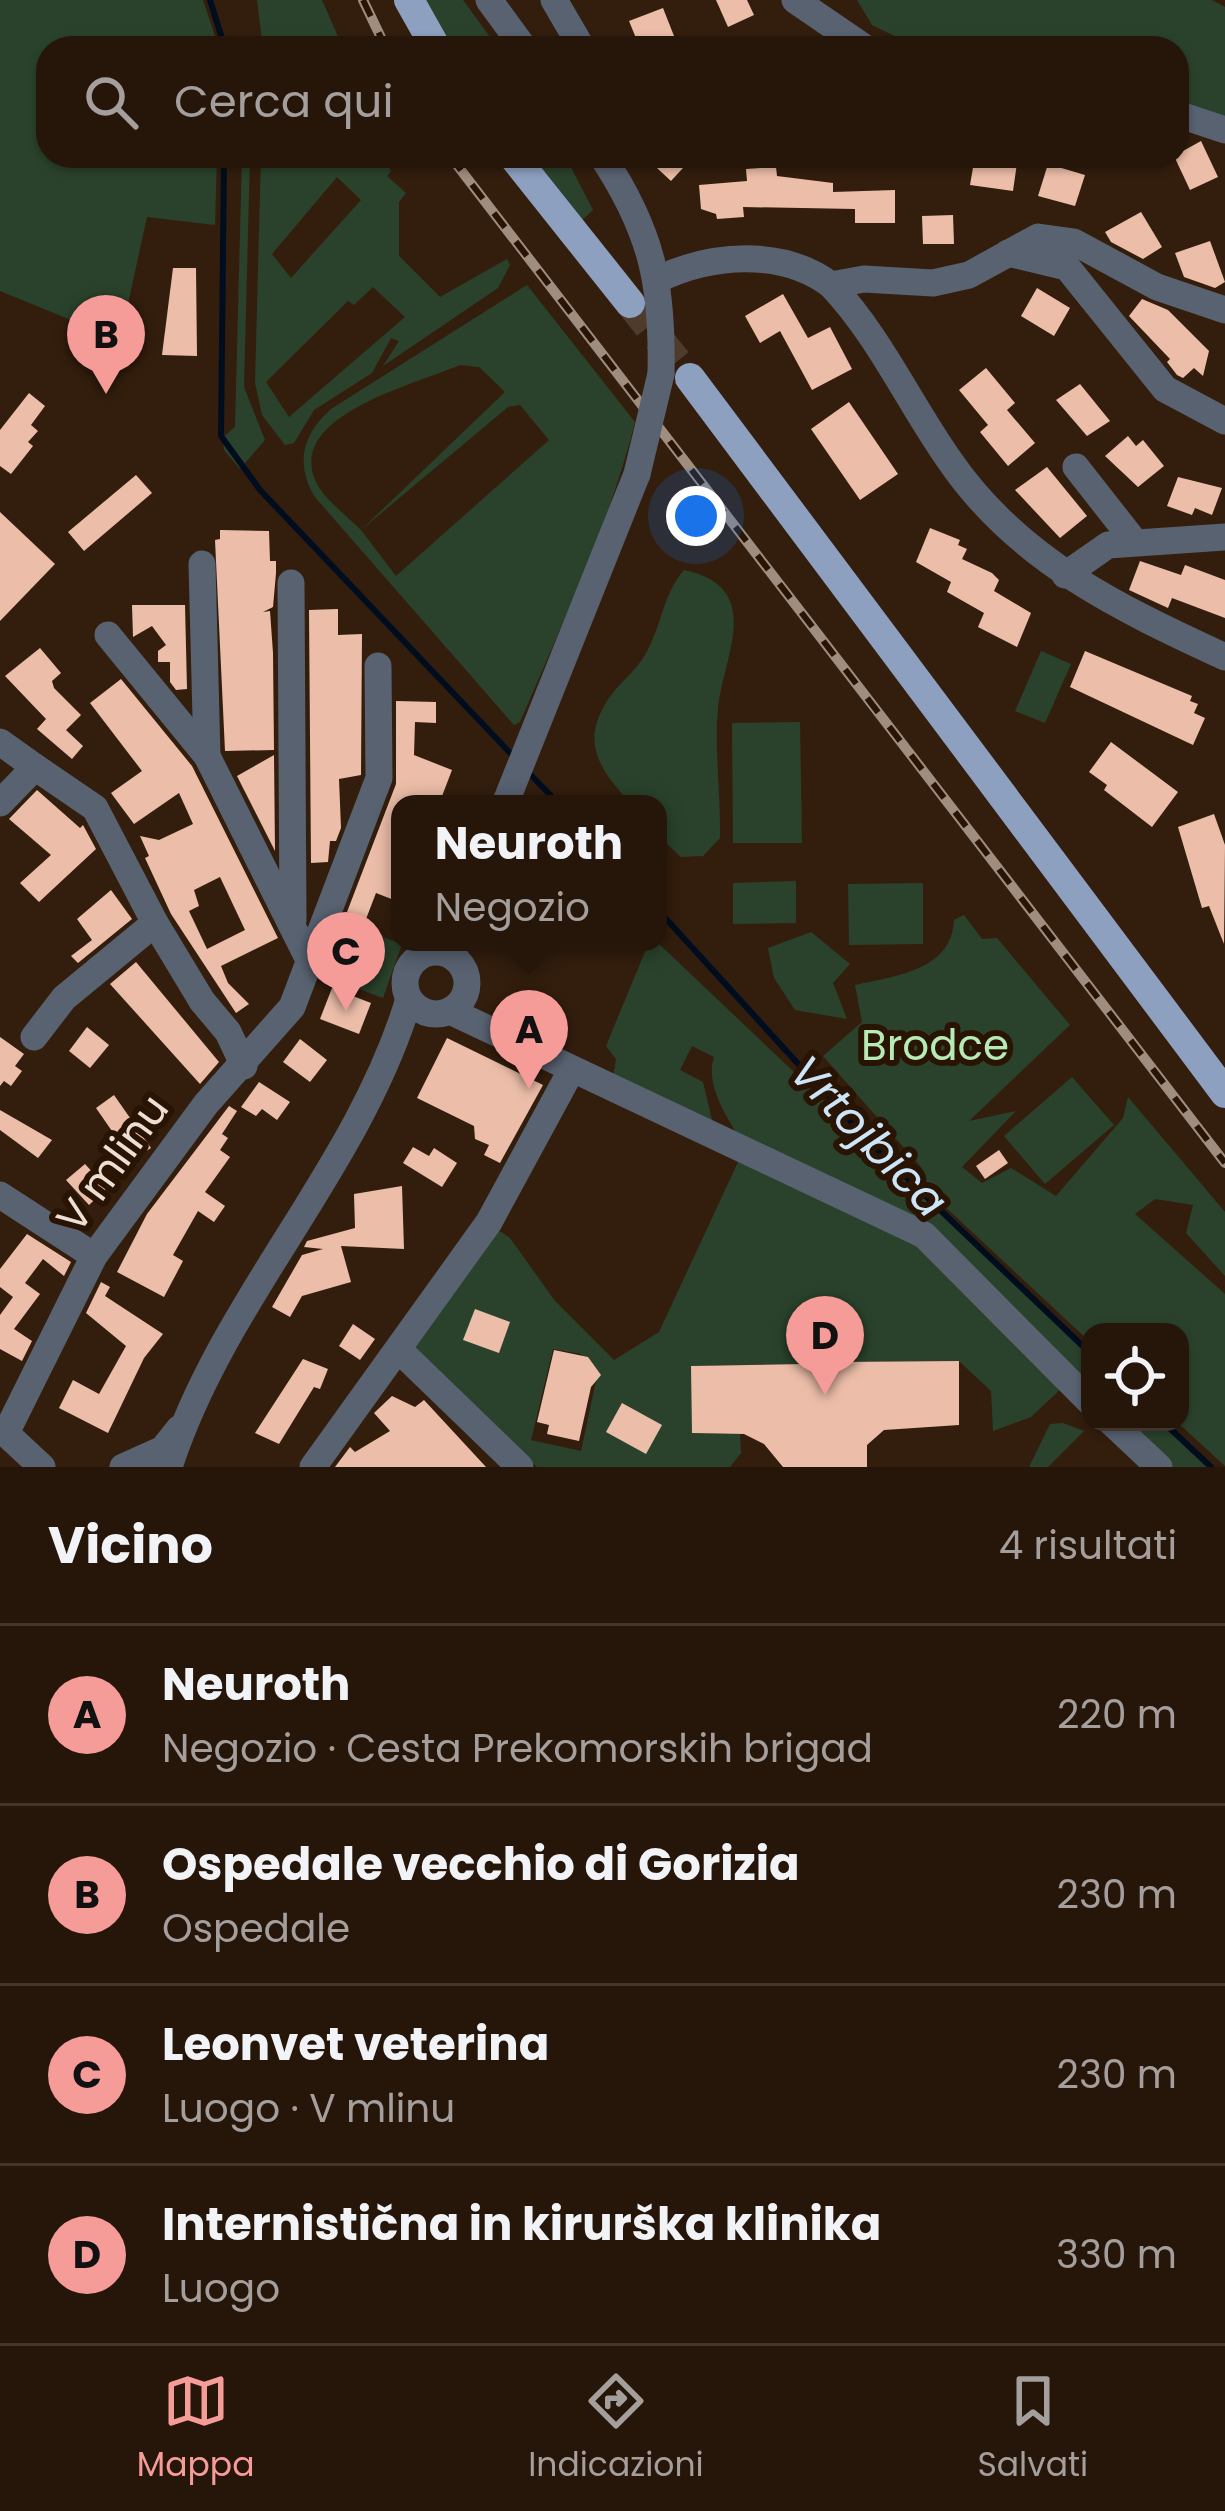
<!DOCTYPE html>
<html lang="it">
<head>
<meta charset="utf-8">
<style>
	:root { --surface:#26160a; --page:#322318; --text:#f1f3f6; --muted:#a49f9c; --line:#42352b; --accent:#f59b98 }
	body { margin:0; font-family:Poppins,sans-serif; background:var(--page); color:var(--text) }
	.controls { position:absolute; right:36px; bottom:36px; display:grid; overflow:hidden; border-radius:24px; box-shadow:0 3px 9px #0004 }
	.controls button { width:108px; height:108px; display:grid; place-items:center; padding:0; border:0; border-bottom:3px solid var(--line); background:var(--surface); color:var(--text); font:60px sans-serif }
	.you { position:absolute; left:696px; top:516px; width:42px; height:42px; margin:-30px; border:9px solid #fff; border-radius:50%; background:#1a73e8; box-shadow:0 0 0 18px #1a73e833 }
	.badge { display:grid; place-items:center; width:78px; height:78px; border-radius:50%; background:var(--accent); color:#111; font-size:39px; font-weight:700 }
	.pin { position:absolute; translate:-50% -99px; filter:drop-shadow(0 3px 6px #0008) }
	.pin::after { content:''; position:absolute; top:63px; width:42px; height:36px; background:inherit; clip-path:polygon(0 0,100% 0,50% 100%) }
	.popup { position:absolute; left:391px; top:795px; width:276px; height:156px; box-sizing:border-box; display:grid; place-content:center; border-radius:24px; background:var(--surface); filter:drop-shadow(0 3px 9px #0005); font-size:39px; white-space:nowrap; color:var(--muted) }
	.popup b { font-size:45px; color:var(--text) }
	.popup::after { content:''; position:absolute; left:50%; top:100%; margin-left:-24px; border:24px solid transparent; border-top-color:var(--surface) }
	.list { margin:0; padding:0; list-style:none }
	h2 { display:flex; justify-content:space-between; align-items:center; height:156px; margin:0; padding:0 48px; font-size:51px }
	h2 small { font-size:39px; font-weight:400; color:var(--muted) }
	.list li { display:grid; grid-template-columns:78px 1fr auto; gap:36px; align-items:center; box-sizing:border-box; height:180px; padding:0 48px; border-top:3px solid var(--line) }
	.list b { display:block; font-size:45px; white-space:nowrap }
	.list p { margin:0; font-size:39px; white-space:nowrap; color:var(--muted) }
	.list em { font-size:39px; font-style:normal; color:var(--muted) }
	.icon { flex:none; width:66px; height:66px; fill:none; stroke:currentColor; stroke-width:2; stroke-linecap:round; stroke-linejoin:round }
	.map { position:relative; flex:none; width:1225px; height:1467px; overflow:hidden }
	.search { position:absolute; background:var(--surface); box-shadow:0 3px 9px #0004; left:36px; right:36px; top:36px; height:132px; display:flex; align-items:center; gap:30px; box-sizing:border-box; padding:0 42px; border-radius:36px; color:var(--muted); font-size:45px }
	.sheet { height:876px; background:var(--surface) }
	nav { display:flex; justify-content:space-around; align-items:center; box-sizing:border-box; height:168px; border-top:3px solid var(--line); background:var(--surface); font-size:33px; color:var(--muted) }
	nav a { display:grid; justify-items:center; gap:6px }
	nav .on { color:var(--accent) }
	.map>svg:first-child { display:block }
	.green { fill:#2a422b; fill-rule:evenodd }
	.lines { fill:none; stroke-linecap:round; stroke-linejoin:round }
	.stream { stroke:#000d1e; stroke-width:6 }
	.building { fill:#ecbea9; fill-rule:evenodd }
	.major-tunnel { stroke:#4f3b2b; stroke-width:30; stroke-dasharray:30 15; stroke-linecap:butt }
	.minor { stroke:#586271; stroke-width:27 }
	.major { stroke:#8da0c0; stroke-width:30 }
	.rail-casing { stroke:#9f8d80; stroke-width:10 }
	.rail { stroke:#291404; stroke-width:6; stroke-dasharray:18; stroke-linecap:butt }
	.minor-bridge { stroke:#586271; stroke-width:27 }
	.labels { text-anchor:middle; stroke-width:12; stroke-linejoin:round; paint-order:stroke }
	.park-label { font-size:42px; fill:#b6ebb6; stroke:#291404 }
	.street-label { font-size:42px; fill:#eedfd5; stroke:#291404 }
	.water-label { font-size:45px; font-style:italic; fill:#cde5f8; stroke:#291404 }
</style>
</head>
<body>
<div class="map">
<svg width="1225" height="1467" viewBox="0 0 1225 1467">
	<rect width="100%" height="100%" fill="#331e0d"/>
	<g class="green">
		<path d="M0,0h203l16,48h-171v108h169l-2,69 -68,-8 -27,123 -120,-49z"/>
		<path d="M257,0h65l21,48h-80z"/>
		<path d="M423,0h40l35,48h-50z"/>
		<path d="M857,0h355l13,7v118l-48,-16v-61h-258l-47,-23z"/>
		<path d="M242,156h8l-6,231 21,53 -25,29 -16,-19 -1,-13 12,-10z"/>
		<path d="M261,156h121l9,15 -4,5 19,17 -7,9v54l41,41 67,-38 3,6 -12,23 -115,78 16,-25 -8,-3 -19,35 -58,37 -20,33 -9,2 -23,-30 -7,-32zM337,177l24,23 -70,78 -19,-24zM373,287l32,30 -116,100 -23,-35 82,-81 6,4z"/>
		<path d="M528,156h37l28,54 -14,13z"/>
		<path d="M527,285l108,137c-26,104 -73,202 -115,300l-6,3 -200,-229c-19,-34 -11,-62 17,-87zM460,365l19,2 26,25 -144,138c-14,-14 -37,-31 -45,-48 -31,-67 101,-98 144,-117zM520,405l29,35 -153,136 -35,-46 147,-123z"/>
		<path d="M684,570c82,17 39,87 34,138 -4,42 3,87 2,130l-17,18 -22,1 -23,-21v-32h-27c-31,-34 -52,-62 -22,-106 10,-15 27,-27 36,-43 17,-29 17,-59 39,-85z"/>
		<path d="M1041,651l30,13 -26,59 -30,-12z"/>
		<path d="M800,722l2,121h-69l-1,-120z"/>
		<path d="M796,881v42l-63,1v-41z"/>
		<path d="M923,883v61l-74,1 -1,-61z"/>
		<path d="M964,915l18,24 15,-1 73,87 -101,96 47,-10 -54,56 20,16 29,-15 45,28 67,-78 5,-21 97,115v64l-39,-43 7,-28 -38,-6 -20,15 90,80v172l-48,-44 3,-90h-90v10l-165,-154 -4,-21 -98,-111 39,-34 -7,-37c39,-9 97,-14 99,-65z"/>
		<path d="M341,922l61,22 -19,54 -43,-16 6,-17 -8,-3 5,-14 -9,-4z"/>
		<path d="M811,932l39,32 -17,19 14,36 -52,-9 -21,-32 -6,-30z"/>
		<path d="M649,942h8l433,411v49l-24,-18 -35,33 -38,14 -2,-40 -32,-30 -128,1 -1,-8h-27v10l-111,2v67l48,1 1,19 -11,14h-193l-134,-117 86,-126 21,14 45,63 59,59 45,-28 86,-185c-15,-25 -41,-61 -31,-90l-22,-11 -12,24 23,12 11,46 -101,-50 3,-19 -10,-13zM553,1349l28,5 16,22 -16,75 -50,-11z"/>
		<path d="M1072,1077l42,48 -69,59 -41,-48z"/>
		<path d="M1111,1422h52l48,45h-53z"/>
		<path d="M1063,1423l21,8 -36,36h-19l21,-43z"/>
	</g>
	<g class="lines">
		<g class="stream">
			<path d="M210,0l15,48"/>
			<path d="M224,156l-3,280 39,54 255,268"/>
			<path d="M528,772l31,32"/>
			<path d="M658,910l214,235 218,208"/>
			<path d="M1163,1422l48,45"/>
		</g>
	</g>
	<g class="building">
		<path d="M716,0h31l7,15 -26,12z"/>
		<path d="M663,8l11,28 -34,12 -11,-27z"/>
		<path d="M1201,141l17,36 -28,13 -16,-34z"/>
		<path d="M644,156h50l-23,25z"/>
		<path d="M975,156h43l-5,35 -43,-6z"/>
		<path d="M1048,164l37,11 -10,31 -37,-10z"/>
		<path d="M776,167l1,9 56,7v9l62,-2v33h-40v-14l-112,-2 1,10 -27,2 -1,-5 -15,-5 -2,-24 48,-4 -1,-12z"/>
		<path d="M1141,212l21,35 -19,12 -32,-17 -6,-10z"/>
		<path d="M953,215l1,29h-31l-1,-28z"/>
		<path d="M1210,241l15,41 -10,6 -31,-11 -9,-24z"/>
		<path d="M173,268h23l1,88 -35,-1z"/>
		<path d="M1037,288l33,20 -16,28 -33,-20z"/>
		<path d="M783,294l25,44 22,-11 22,42 -40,21 -32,-59 -20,12 -15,-27z"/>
		<path d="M1142,299l26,11 41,41 -6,25 -9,-8 -11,10 -6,-3 -10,-13 3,-3 -41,-43z"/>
		<path d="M986,368l29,35 -8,7 28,33 -27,23 -28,-34 8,-7 -29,-35z"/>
		<path d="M1080,384l30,37 -23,15 -31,-36z"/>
		<path d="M29,393l16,13 -14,19 7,6 -10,11 5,4 -22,28 -11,-8v-36z"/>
		<path d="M849,402l49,72 -38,26 -49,-71z"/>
		<path d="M1128,436l8,10 7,-6 21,26 -26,21 -33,-31z"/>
		<path d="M1047,467l40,49 -27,22 -45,-48z"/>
		<path d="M136,475l16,18 -68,58 -16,-19z"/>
		<path d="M1178,477l44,11 -10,27 -17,-7 -3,7 -25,-9z"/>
		<path d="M0,512l55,52 -55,57z"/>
		<path d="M930,528l30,12 -2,5 9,4 -5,10 30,14 7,7 -5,11 37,22 -14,34 -39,-20 6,-14 -37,-21 4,-10 -35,-20z"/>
		<path d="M220,530l49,1 1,30h6v12l-3,34 -10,5 7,-1 3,42 1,97 -49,1 -10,-211 5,-1z"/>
		<path d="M1140,561l41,14 4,-10 40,15v38l-53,-20 -4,10 -39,-18z"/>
		<path d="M132,605h53l2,84 -11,1 -6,-8v-20h-12v-11l8,-6 -14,-19 -19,11z"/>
		<path d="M338,609v26l24,-1 -1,141 -22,4 2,49 -5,13h-6l-2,21 -17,1 -2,-253z"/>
		<path d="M40,648l21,25 -9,8 2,7 27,27 -15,15 17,16 -11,13 -35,-30 9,-10 -41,-43z"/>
		<path d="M1085,651l107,45 -2,5 8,3 -4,9 11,5 -12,27 -123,-58z"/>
		<path d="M121,679l71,87 86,172 -57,28 7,17 21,21 -13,9 -65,-99 -26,-56 4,-2 -9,-20 19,4 34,-16 -14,-31 -45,31 -23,-31 31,-22 -52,-68zM220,877l25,53 -38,19 -18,-38 10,-5 -5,-16z"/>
		<path d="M396,701l40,1v21l-21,-1 -1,33 38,15 -13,34h-39l-7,35 7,3v44l-6,14 -18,-7 -10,26 -19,-7 49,-128z"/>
		<path d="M1111,742l67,50 -26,35 -48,-37 3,-5 -18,-13z"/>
		<path d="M274,755l1,96 -38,-75z"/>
		<path d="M37,790l43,38 3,-3 13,24 -57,53 -19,-19 31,-28 -42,-36z"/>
		<path d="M1214,814l11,31 -1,99 -15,-38 -7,2 -24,-81z"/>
		<path d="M111,890l21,29 -54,44 -7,-7 21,-16 -15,-21z"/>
		<path d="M136,962l83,100 -19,22 -90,-100z"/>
		<path d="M332,988l39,15 -12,31 -39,-15z"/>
		<path d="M87,1027l22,18 -19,23 -21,-17z"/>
		<path d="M0,1037l24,17 -9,12 7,5 -11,15 -7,-5 -4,5z"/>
		<path d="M447,1038l96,47 -43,78 -16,-8 5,-10 -14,-6 -1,-13 -57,-28z"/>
		<path d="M300,1039l27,21 -17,22 -27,-20z"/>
		<path d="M259,1082l31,20 -13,18 -15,-11 -6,7 -15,-9z"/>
		<path d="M114,1095l37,53 -19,12 -36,-52z"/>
		<path d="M229,1106l8,5 -15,23 6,4 -8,12 10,7 -25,35 20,14 -11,16 -16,-11 -25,44 10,6 -19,36 -47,-25 30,-58z"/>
		<path d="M0,1110l52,30 -14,18 -38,-28z"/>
		<path d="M413,1147l16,9 5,-8 23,15 -15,24 -39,-24z"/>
		<path d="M999,1150l9,13 -23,16 -9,-13z"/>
		<path d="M85,1164l22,24 -18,17 -23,-25z"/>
		<path d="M402,1186l2,63 -63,-3 10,36 -49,14 -12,21 -18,-10 30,-52 21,-6 -19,-2 3,-6 48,-13 -1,-34z"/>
		<path d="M27,1234l44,28 -7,14 -21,-17 -18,24 15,11 -26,35 18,12 -10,20 -22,-12v-34l13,-18 -13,-10v-18z"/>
		<path d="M101,1282l9,5 -5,9 58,38 -19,24 -36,75 -49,-25 14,-28 26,14 27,-48 -40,-33z"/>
		<path d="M475,1309l35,13 -11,31 -36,-13z"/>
		<path d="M353,1324l22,15 -15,21 -21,-14z"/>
		<path d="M554,1350l34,7 13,18 -10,12 -12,54 -32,-7 2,-9 -12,-3z"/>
		<path d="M803,1354h28v8l128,-1v64l-75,5 -17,15v22h-84l-19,-23 -20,-10 -52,-1 -1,-67 112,-2z"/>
		<path d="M303,1359l25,10 -8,20 -6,-2 -35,57 -24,-11z"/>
		<path d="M392,1396l23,11 9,-7 62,67h-151l15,-20 5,5 35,-21 -16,-18z"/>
		<path d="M622,1403l40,22 -16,29 -40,-22z"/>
	</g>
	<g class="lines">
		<path class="major-tunnel" d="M630,303l60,75"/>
		<g class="minor">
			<path d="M489,0l35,48"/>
			<path d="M554,0l28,48"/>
			<path d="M795,0l70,48"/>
			<path d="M1177,114l48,16"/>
			<path d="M602,156c50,76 61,128 59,218"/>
			<path d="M1008,253l59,14 98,122 60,32"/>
			<path d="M659,279c52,-25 123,-31 172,6l33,-6 69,4 36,-8 69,-38 36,5 83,45 68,23"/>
			<path d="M831,285c49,52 78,118 119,176 68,99 169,147 275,196"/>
			<path d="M1076,467l58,74"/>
			<path d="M202,564l5,192"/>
			<path d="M1065,575l43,-30 117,-8"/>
			<path d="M291,583l2,337"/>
			<path d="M108,635l99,121 102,204"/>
			<path d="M0,742l35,25"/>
			<path d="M0,803l35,-36 60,41 60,115 47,78 26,31 16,34"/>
			<path d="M505,804l132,-330"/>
			<circle cx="436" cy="983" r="31"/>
			<path d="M450,1011l474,224 166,167"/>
			<path d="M34,1037l30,-39 91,-75"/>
			<path d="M0,1195l94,61"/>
			<path d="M400,1351l120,116"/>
			<path d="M1111,1422l48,45"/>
			<path d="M0,1428l42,39"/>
			<path d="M6,1433l88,-177 112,-152 86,-97 87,-229 -1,-112"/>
			<path d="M123,1467l40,-18 16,-20"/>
			<path d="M169,1467c54,-168 189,-298 240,-468"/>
			<path d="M313,1467l176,-245 83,-153"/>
		</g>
		<g class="major">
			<path d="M409,0l27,48"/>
			<path d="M513,156l117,147"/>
			<path d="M690,378l535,715"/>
		</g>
		<g class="rail-casing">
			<g id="rail">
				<path d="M363,0l23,48"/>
				<path d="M450,156l775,1007"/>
			</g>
		</g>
		<use href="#rail" class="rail"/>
		<path class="minor-bridge" d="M637,474l24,-100"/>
	</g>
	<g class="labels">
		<g class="park-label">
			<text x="935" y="1060">Brodce</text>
		</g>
		<g class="street-label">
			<text transform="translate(112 1163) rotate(-54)" y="15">V mlinu</text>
		</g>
		<g class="water-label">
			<text transform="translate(869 1136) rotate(46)" y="16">Vrtojbica</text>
		</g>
	</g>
</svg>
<div class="controls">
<button><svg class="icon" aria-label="locate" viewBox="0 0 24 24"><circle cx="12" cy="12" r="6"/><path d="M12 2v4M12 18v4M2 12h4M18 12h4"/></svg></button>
</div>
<div class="you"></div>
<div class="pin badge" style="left:529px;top:1089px">A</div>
<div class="popup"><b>Neuroth</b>Negozio</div>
<div class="pin badge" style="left:106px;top:394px">B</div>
<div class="pin badge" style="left:346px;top:1011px">C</div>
<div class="pin badge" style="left:825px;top:1395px">D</div>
<div class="search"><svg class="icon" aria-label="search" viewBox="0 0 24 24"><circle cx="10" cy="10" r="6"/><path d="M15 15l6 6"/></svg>Cerca qui</div>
</div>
<section class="sheet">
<h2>Vicino<small>4 risultati</small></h2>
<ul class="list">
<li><span class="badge">A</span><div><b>Neuroth</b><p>Negozio · Cesta Prekomorskih brigad</p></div><em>220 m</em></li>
<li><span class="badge">B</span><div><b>Ospedale vecchio di Gorizia</b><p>Ospedale</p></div><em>230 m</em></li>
<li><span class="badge">C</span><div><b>Leonvet veterina</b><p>Luogo · V mlinu</p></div><em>230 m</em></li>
<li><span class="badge">D</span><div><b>Internistična in kirurška klinika</b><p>Luogo</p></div><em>330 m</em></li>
</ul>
</section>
<nav>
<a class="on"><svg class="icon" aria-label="map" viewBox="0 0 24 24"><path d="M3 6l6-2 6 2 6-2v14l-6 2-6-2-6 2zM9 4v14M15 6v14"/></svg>Mappa</a>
<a><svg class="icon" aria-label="directions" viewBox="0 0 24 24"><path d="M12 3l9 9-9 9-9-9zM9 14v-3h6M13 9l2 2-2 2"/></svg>Indicazioni</a>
<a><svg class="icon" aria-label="saved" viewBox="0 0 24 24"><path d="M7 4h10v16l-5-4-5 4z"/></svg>Salvati</a>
</nav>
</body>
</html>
